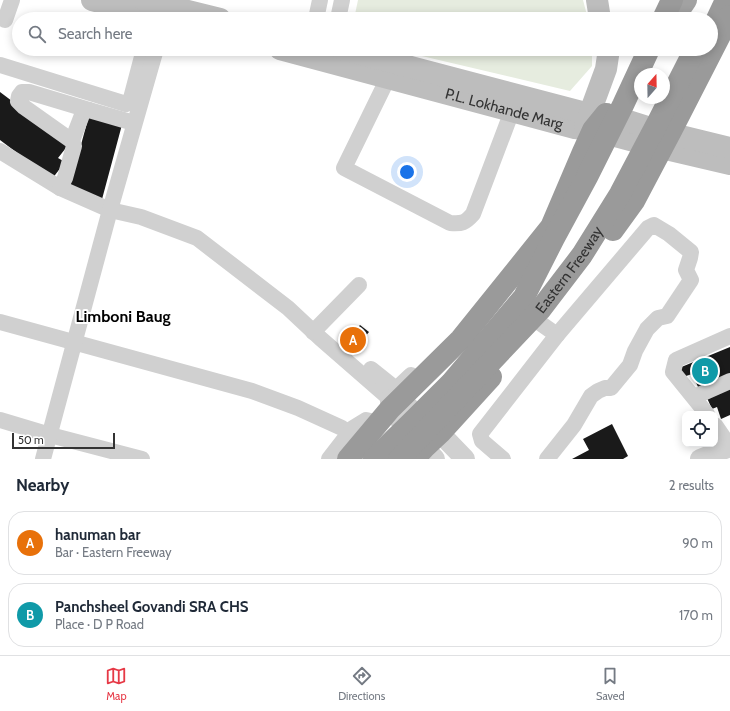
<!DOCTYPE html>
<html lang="en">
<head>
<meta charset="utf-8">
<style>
	:root { --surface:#fff; --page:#f2f2f3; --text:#1f2937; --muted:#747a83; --line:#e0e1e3; --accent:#e63946 }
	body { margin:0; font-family:Cabin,sans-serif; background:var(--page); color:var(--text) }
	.controls { position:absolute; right:12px; bottom:12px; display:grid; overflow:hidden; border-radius:8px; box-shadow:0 2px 10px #0003 }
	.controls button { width:36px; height:36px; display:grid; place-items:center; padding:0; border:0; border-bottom:1px solid var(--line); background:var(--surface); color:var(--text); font:20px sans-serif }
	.compass { position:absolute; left:634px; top:68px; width:36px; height:36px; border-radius:50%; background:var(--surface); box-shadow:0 2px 10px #0003; rotate:20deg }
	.scale { position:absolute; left:12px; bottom:10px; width:103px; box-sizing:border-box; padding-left:4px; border:2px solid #333; border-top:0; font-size:11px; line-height:14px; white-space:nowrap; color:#333; -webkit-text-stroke:3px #fff; paint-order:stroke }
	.you { position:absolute; left:407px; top:172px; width:14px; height:14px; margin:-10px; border:3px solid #fff; border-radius:50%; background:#1a73e8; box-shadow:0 0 0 6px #1a73e833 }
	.badge { display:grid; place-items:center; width:26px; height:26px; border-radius:50%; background:var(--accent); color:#fff; font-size:13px; font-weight:700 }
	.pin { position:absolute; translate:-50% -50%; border:2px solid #fff; box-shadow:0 1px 4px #0006 }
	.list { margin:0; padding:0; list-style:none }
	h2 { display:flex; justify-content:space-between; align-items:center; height:52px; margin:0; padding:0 16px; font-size:17px }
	h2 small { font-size:13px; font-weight:400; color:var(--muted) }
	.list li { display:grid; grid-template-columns:26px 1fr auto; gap:12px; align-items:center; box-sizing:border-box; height:64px; margin:0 8px 8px; padding:0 8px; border:1px solid var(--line); border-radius:16px }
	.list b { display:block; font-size:15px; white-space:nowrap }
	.list p { margin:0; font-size:13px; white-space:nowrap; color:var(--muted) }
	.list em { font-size:13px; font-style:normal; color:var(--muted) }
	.icon { flex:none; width:22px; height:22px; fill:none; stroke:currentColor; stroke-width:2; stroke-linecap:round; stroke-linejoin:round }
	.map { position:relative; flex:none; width:730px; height:459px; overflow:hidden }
	.search { position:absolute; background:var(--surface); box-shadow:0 2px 10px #0003; left:12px; right:12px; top:12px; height:44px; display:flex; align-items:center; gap:10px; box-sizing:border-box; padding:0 14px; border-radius:22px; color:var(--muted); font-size:15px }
	.sheet { height:196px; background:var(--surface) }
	nav { display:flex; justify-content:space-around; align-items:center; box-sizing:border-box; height:56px; border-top:1px solid var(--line); background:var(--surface); font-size:11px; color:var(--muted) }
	nav a { display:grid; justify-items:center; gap:2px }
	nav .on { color:var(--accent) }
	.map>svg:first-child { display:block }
	.green { fill:#e6ecdf }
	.building { fill:#1a1a1a }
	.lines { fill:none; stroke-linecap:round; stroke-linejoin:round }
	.minor { stroke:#d0d0d0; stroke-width:16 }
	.tertiary { stroke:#d0d0d0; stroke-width:20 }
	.secondary { stroke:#bdbdbd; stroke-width:22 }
	.trunk { stroke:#a2a2a2; stroke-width:22 }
	.motorway { stroke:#9a9a9a; stroke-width:22 }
	.motorway-bridge { stroke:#9a9a9a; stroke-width:22 }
	.labels { text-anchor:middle; stroke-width:4; stroke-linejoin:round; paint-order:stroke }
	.street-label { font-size:15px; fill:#333; stroke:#fff }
	.neighbourhood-label { font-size:16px; font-weight:bold; fill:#000; stroke:#fff }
</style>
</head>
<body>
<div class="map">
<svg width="730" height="459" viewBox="0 0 730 459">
	<rect width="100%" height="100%" fill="#fff"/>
	<g class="green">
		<path d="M358,0h225l5,19h-234z"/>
		<path d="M392,49h200v17l-22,25z"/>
	</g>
	<g class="building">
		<path d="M0,92l69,52 -11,14 7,4 -13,17 -52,-39z"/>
		<path d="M90,112l33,9 -22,82 -34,-14 12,-37z"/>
		<path d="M360,325l9,7 -12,14 -9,-7z"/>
		<path d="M730,347v28l-31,14 -7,-15 -9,3 -4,-9z"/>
		<path d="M730,389v26l-9,4 -4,-12 -5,2 -5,-11z"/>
		<path d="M612,424l16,32 -5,3h-51l17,-9 -6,-11z"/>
	</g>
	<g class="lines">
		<g class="minor">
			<path d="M316,19l4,-19"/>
			<path d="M338,19l4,-19"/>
			<path d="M5,20l7,-20"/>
			<path d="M0,65l126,39 4,-2 14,-53"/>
			<path d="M388,78l-44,90 106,55c12,1 15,0 23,-9l39,-103"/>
			<path d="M72,141l10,-26 3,-4 4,-1 45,13"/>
			<path d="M0,151l60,37 50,22 31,7 56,21 91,70 32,30 70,61"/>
			<path d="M60,188l5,-10 9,-32 -2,-5 -48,-34 -6,-6 1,-5 3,-4h7l60,18"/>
			<path d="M0,322l252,69 46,17 44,20"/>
			<path d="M540,323l17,12 91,-107 6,-3 15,9 22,18 -1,6 -4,12 5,10 -24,36 -9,2 -11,11 -12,22 -5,14 -19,23h-6l-7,3 -7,5 -17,29 -27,34"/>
			<path d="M313,332l46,-47"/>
			<path d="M371,369l25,20 15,-14"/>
			<path d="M694,397l36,-16"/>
			<path d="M707,414l-34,-42 3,-12 54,-24"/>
			<path d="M0,420l50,15 92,24"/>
			<path d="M715,425l15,22"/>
			<path d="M43,459l67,-249 46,-161"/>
			<path d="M329,459l24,-31 13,-8 13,3"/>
			<path d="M503,459l-21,-18 -2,-7 77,-99"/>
		</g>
		<g class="tertiary">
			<path d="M435,459l-45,-50v-10l10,1 40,33 25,26"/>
			<path d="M700,459l30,-12"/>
		</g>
		<g class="secondary">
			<path d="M92,0l70,18"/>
			<path d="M144,0l76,19"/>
			<path d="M597,0l3,19"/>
			<path id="s1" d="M280,49l295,79 18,2 60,16 77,18"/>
			<path d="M342,49l247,65h17l54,17 70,17"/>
			<path d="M585,126l21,-57 3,-20"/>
		</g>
		<path class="trunk" d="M673,19l13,-19"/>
		<g class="motorway">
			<path d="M663,19l9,-19"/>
			<path d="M711,32l15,-32"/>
			<path d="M348,459l42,-50 71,-70 90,-112 32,-75 10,-22 13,-16"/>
			<path d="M414,459l10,-11 16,-15 51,-56"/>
		</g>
		<g class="motorway-bridge">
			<path d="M613,230l21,-29 38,-72 58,-113"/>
			<path d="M374,459l36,-35 41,-41 73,-86 30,-59 33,-61 36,-72 26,-56"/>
			<path id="s2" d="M399,459l141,-149 42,-55 38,-61 38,-72 37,-73"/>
		</g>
	</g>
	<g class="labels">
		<g class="street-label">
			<text dy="5" stroke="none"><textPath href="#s1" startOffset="232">P.L. Lokhande Marg</textPath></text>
			<text dy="5" stroke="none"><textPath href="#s2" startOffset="255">Eastern Freeway</textPath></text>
		</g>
		<g class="neighbourhood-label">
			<text x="123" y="322">Limboni Baug</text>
		</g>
	</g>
</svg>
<div class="controls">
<button><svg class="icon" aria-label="locate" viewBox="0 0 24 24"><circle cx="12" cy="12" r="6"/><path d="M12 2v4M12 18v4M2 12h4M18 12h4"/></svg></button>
</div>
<svg class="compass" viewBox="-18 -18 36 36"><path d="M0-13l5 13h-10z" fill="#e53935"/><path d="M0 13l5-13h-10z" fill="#747a83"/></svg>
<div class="scale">50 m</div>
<div class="you"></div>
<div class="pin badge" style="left:353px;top:340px;background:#e8710a">A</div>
<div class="pin badge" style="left:705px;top:371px;background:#0f9aa8">B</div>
<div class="search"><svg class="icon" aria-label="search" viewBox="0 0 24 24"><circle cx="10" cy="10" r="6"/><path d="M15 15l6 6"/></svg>Search here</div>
</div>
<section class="sheet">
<h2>Nearby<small>2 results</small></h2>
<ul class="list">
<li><span class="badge" style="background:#e8710a">A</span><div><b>hanuman bar</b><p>Bar · Eastern Freeway</p></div><em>90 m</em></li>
<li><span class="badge" style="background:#0f9aa8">B</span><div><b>Panchsheel Govandi SRA CHS</b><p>Place · D P Road</p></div><em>170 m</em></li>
</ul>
</section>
<nav>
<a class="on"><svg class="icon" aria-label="map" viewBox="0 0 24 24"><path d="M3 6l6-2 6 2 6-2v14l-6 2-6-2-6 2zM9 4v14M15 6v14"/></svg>Map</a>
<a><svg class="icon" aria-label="directions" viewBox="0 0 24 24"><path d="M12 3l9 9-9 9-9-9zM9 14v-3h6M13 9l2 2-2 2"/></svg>Directions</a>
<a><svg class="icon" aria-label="saved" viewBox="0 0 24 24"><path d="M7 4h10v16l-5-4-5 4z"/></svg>Saved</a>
</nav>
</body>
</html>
